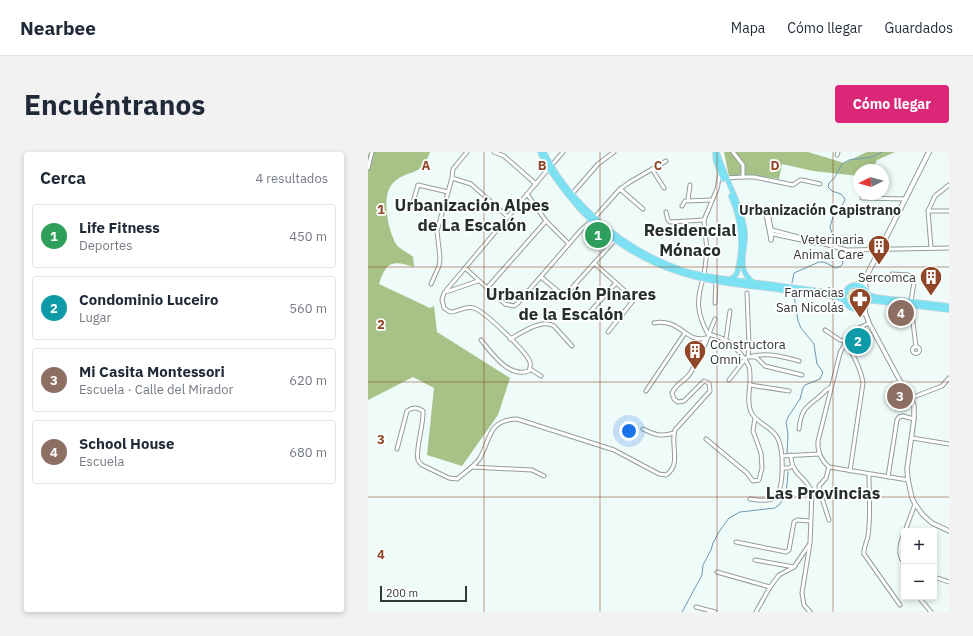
<!DOCTYPE html>
<html lang="es">
<head>
<meta charset="utf-8">
<style>
	:root { --surface:#fff; --page:#f2f2f3; --text:#1f2937; --muted:#747a83; --line:#e0e1e3; --accent:#db2777 }
	body { margin:0; font-family:"IBM Plex Sans",sans-serif; background:var(--page); color:var(--text) }
	.controls { position:absolute; right:12px; bottom:12px; display:grid; overflow:hidden; border-radius:4px; box-shadow:0 2px 6px #0003 }
	.controls button { width:36px; height:36px; display:grid; place-items:center; padding:0; border:0; border-bottom:1px solid var(--line); background:var(--surface); color:var(--text); font:20px sans-serif }
	.compass { position:absolute; left:485px; top:12px; width:36px; height:36px; border-radius:50%; background:var(--surface); box-shadow:0 2px 6px #0003; rotate:264deg }
	.scale { position:absolute; left:12px; bottom:10px; width:87px; box-sizing:border-box; padding-left:4px; border:2px solid #313535; border-top:0; font-size:11px; line-height:14px; white-space:nowrap; color:#313535; -webkit-text-stroke:3px #fff; paint-order:stroke }
	.you { position:absolute; left:261px; top:279px; width:14px; height:14px; margin:-10px; border:3px solid #fff; border-radius:50%; background:#1a73e8; box-shadow:0 0 0 6px #1a73e833 }
	.badge { display:grid; place-items:center; width:26px; height:26px; border-radius:50%; background:var(--accent); color:#fff; font-size:13px; font-weight:700 }
	.pin { position:absolute; translate:-50% -50%; border:2px solid #fff; box-shadow:0 1px 4px #0006 }
	.list { margin:0; padding:0; list-style:none }
	h2 { display:flex; justify-content:space-between; align-items:center; height:52px; margin:0; padding:0 16px; font-size:17px }
	h2 small { font-size:13px; font-weight:400; color:var(--muted) }
	.list li { display:grid; grid-template-columns:26px 1fr auto; gap:12px; align-items:center; box-sizing:border-box; height:64px; margin:0 8px 8px; padding:0 8px; border:1px solid var(--line); border-radius:4px }
	.list b { display:block; font-size:15px; white-space:nowrap }
	.list p { margin:0; font-size:13px; white-space:nowrap; color:var(--muted) }
	.list em { font-size:13px; font-style:normal; color:var(--muted) }
	.map { position:relative; flex:none; width:581px; height:460px; overflow:hidden; border-radius:4px }
	header { display:flex; align-items:center; gap:24px; box-sizing:border-box; height:56px; padding:0 20px; background:var(--surface); border-bottom:1px solid var(--line) }
	header strong { font-size:19px }
	nav { display:flex; gap:22px; margin-inline-start:auto; font-size:14px }
	.intro { display:flex; align-items:center; justify-content:space-between; box-sizing:border-box; height:96px; padding:0 24px }
	h1 { margin:0; font-size:28px }
	.button { padding:10px 18px; border-radius:4px; background:var(--accent); color:#fff; font-size:14px; font-weight:700 }
	main { display:flex; gap:24px; padding:0 24px }
	aside { flex:1; background:var(--surface); border-radius:4px; box-shadow:0 2px 6px #0003 }
	.map>svg:first-child { display:block }
	.green { fill:#beda9e }
	.forest { fill:#a6c286 }
	.lines { fill:none; stroke-linecap:round; stroke-linejoin:round }
	.stream { stroke:#6c96b4; stroke-width:1 }
	.minor-casing { stroke:#929d9c; stroke-width:5 }
	.tertiary-casing { stroke:#929d9c; stroke-width:5.5 }
	.secondary-casing { stroke:#929d9c; stroke-width:6 }
	.primary-casing { stroke:#d6d7d7; stroke-width:6 }
	.minor { stroke:#fff; stroke-width:3 }
	.tertiary { stroke:#fff; stroke-width:3.5 }
	.secondary { stroke:#fff; stroke-width:4 }
	.primary { stroke:#7ce2f3; stroke-width:4.5 }
	.grid { fill:none; stroke:#8f4727; stroke-width:1; stroke-opacity:0.55 }
	.labels { text-anchor:middle; stroke-width:3.5; stroke-linejoin:round; paint-order:stroke }
	.poi-label { font-size:13px; fill:#313535; stroke:#fff; text-anchor:end }
	.neighbourhood-label { font-size:14px; font-weight:bold; fill:#262f2e; stroke:#fff }
	.district-label { font-size:17px; font-weight:bold; fill:#262f2e; stroke:#fff }
	.grid-label { font-size:13px; text-anchor:middle; font-weight:bold; fill:#8f4727; stroke:#fff; stroke-width:3.5; stroke-linejoin:round; paint-order:stroke }
</style>
</head>
<body>
<header>
<strong>Nearbee</strong>
<nav><a>Mapa</a><a>Cómo llegar</a><a>Guardados</a></nav>
</header>
<div class="intro"><h1>Encuéntranos</h1><a class="button">Cómo llegar</a></div>
<main>
<aside>
<h2>Cerca<small>4 resultados</small></h2>
<ul class="list">
<li><span class="badge" style="background:#2e9e5b">1</span><div><b>Life Fitness</b><p>Deportes</p></div><em>450 m</em></li>
<li><span class="badge" style="background:#0f9aa8">2</span><div><b>Condominio Luceiro</b><p>Lugar</p></div><em>560 m</em></li>
<li><span class="badge" style="background:#8d6e63">3</span><div><b>Mi Casita Montessori</b><p>Escuela · Calle del Mirador</p></div><em>620 m</em></li>
<li><span class="badge" style="background:#8d6e63">4</span><div><b>School House</b><p>Escuela</p></div><em>680 m</em></li>
</ul>
</aside>
<div class="map">
<svg width="581" height="460" viewBox="0 0 581 460">
	<rect width="100%" height="100%" fill="#effbf9"/>
	<circle class="green" cx="489" cy="145" r="9"/>
	<g class="forest">
		<path d="M0,0h62c-9,26 -20,16 -36,30 -14,12 -6,48 2,62 3,5 13,9 17,13l1,10c-21,-7 -28,-6 -35,17l51,24 4,-2 3,26 73,46 -12,37 -36,51 -35,-11 7,-67 -21,-11 -45,23z"/>
		<path d="M356,0h84l36,11 23,-11h28l-18,8 -5,10h-13v6l-46,-5 -31,-7 -3,15 -21,-3 -29,1z"/>
	</g>
	<g class="lines">
		<g class="stream">
			<path d="M467,90l-5,-15 3,-10 11,-15 1,-3 -4,-5 -9,-3 -4,-4 1,-4 6,-6 7,-13 7,-4 23,-3 10,-5"/>
			<path d="M424,131l2,-10 25,-11h5l12,6 5,-2 2,-3 -3,-9"/>
			<path d="M419,302l1,-20 -2,-12 2,-5 12,-18 3,-11 2,-3 15,-6 3,-7 -6,-8 -3,-20 -13,-16 -3,-7 -4,-26"/>
			<path d="M314,460l20,-37 1,-10 8,-15 2,-7 6,-11 10,-14 11,-6 35,-4c12,-7 12,-23 13,-36"/>
		</g>
		<g class="minor-casing">
			<g id="minor">
				<path d="M126,0l10,4 32,28"/>
				<path d="M365,0l10,13v12h11l39,8 7,-5h2l18,4"/>
				<path d="M469,3l1,-3"/>
				<path d="M183,14l12,-14"/>
				<path d="M0,16l4,-16"/>
				<path d="M284,17l12,19"/>
				<path d="M84,26l19,6 37,33"/>
				<path d="M358,26l17,-1"/>
				<path d="M252,37l23,20"/>
				<path d="M159,42l19,27 23,23"/>
				<path d="M204,42l26,-30 16,-12"/>
				<path d="M494,46l43,1"/>
				<path d="M320,48l2,-15"/>
				<path d="M44,54l6,-21 30,7"/>
				<path d="M314,54l3,-5 27,-1"/>
				<path d="M398,56l4,1c0,3 -1,5 -1,7 0,9 5,16 2,24"/>
				<path d="M398,56l-1,2 6,30"/>
				<path d="M560,59h21"/>
				<path d="M298,60l2,8 2,2 34,-2"/>
				<path d="M227,65l25,-28 10,-7 36,-21"/>
				<path d="M404,78l75,20 102,-2"/>
				<path d="M295,81l42,-5"/>
				<path d="M405,82l42,9"/>
				<path d="M563,96l-3,-37 7,-15 14,-11"/>
				<path d="M226,111l40,36 -2,3 -24,30"/>
				<path d="M97,116l40,36 9,2 4,-3 63,-73 10,-9"/>
				<path d="M524,122l16,1 6,3v4l-3,19"/>
				<path d="M336,123l3,-24 -3,-31 13,-31 3,-16"/>
				<path d="M173,125l18,15 5,1 6,-3 45,-50"/>
				<path d="M335,127c-7,22 -6,35 5,55 16,4 20,6 31,18 4,5 8,9 10,15 4,15 -4,31 2,45 6,12 20,14 26,25 7,12 8,53 -3,61 -6,4 -18,2 -24,1"/>
				<path d="M63,132l8,-18 1,-8 -3,-27 15,-53 1,-9 14,-17"/>
				<path d="M119,136l59,-67"/>
				<path d="M78,140l32,-11"/>
				<path d="M379,141l2,52 -1,12c18,-5 33,-1 51,4"/>
				<path d="M347,151l1,-22"/>
				<path d="M543,154l5,41"/>
				<path d="M221,161l27,-30"/>
				<path d="M286,171c24,-6 34,21 51,15"/>
				<path d="M501,171l-16,8 -4,5 -9,17 -22,88c-1,11 3,19 11,26l79,13"/>
				<path d="M457,178l15,10 5,1c8,13 16,27 18,42l-13,88"/>
				<path d="M142,187c11,-6 33,-21 44,-13l18,20"/>
				<path d="M358,187l4,-28"/>
				<path d="M113,188c11,13 27,38 48,31 1,-3 2,-6 1,-9 -4,-11 -45,-50 -56,-54 -9,-3 -15,4 -24,4l-6,-4 -2,-8 2,-7 105,-125"/>
				<circle cx="548" cy="198" r="3.5"/>
				<path d="M383,205h5l9,9 37,9"/>
				<path d="M327,210c8,-7 15,-33 20,-43"/>
				<path d="M162,217l11,7"/>
				<path d="M361,228l17,-22"/>
				<path d="M382,233l39,6"/>
				<path d="M278,239l39,-58"/>
				<path d="M543,246l31,-12 7,-8"/>
				<path d="M275,277c12,6 18,8 31,4"/>
				<path d="M431,277c2,-19 6,-21 20,-32 4,-3 7,-8 12,-10"/>
				<path d="M544,286l37,6"/>
				<path d="M338,287l41,34 6,8 6,-1 3,-12 -1,-15 -8,-22 2,-13"/>
				<path d="M29,297l10,-38c6,-4 10,-4 16,0 1,13 -8,39 -5,49 1,2 2,3 4,5l27,13 8,1c8,-7 17,-12 23,-21 11,-20 8,-38 37,-39l97,31 45,24 7,1c16,-10 4,-31 9,-45l35,-39 -1,-8 -5,-2 -20,20 -6,1 -4,-3 -2,-6c4,-10 14,-12 19,-21 7,-11 5,-25 16,-34"/>
				<path d="M423,303c0,21 17,22 21,38l-2,50 -8,50 2,12 6,7"/>
				<path d="M414,304l37,-2"/>
				<path d="M104,315l60,3 12,6"/>
				<path d="M414,316h7l3,-2"/>
				<path d="M501,323c0,20 2,41 -1,61 -1,6 -5,12 -4,18l36,51"/>
				<path d="M520,325l9,-57 2,-3 4,-1 11,3"/>
				<path d="M461,368l-9,-28 -1,-6 7,-8 3,-11"/>
				<path d="M537,379l10,-27"/>
				<path d="M536,381c-4,11 -7,20 0,30"/>
				<path d="M368,390l50,10 3,-2 5,-28 3,-2 13,1"/>
				<path d="M387,408l39,7"/>
				<path d="M349,420l53,15"/>
				<path d="M566,425l15,5"/>
				<path d="M553,445v3l10,12"/>
				<path d="M328,455l19,5"/>
				<path d="M388,460l14,-25 9,-12 15,-8 15,-22"/>
			</g>
		</g>
		<g class="tertiary-casing">
			<g id="tertiary">
				<path d="M498,152l-1,8 4,11 30,56 12,19 3,8v13l-7,50 1,11 4,18 3,6 8,11 9,8 17,8"/>
				<path d="M487,157l11,6"/>
			</g>
		</g>
		<g class="secondary-casing">
			<g id="secondary">
				<path d="M485,134l8,-3 4,-4 64,-127"/>
				<path d="M498,139l-1,-8 2,-5"/>
			</g>
		</g>
		<g class="primary-casing">
			<g id="primary">
				<path d="M172,0c7,16 18,30 28,43 29,38 72,66 117,79 26,8 54,11 81,14 24,3 47,6 70,9l9,3"/>
				<path d="M176,0c11,23 29,45 48,63 26,25 57,44 93,56 24,7 50,9 75,12 25,3 50,7 75,10l11,-1"/>
				<path d="M349,0c8,28 25,52 28,81 1,19 -10,36 8,49"/>
				<path d="M347,2l1,8 7,17"/>
				<path d="M362,127l4,-2 3,-4c7,-26 5,-52 -6,-77"/>
				<circle cx="488" cy="145" r="12"/>
				<path d="M499,142l8,3 74,9"/>
				<path d="M498,151l3,-2h5l75,9"/>
			</g>
		</g>
		<use href="#minor" class="minor"/>
		<use href="#tertiary" class="tertiary"/>
		<use href="#secondary" class="secondary"/>
		<use href="#primary" class="primary"/>
	</g>
	<path class="grid" d="M116,0v460M232,0v460M349,0v460M465,0v460M0,115h581M0,230h581M0,345h581"/>
	<defs>
		<g id="building-pin" transform="scale(1.15)"><path d="M0 17L-7.5 6A9.5 9.5 0 1 1 7.5 6Z" fill="#8f4727" stroke="#fff"/><path d="M-4-6H4V6H1V3H-1V6H-4ZM-2.5-4.3h1.7v1.8h-1.7ZM.8-4.3h1.7v1.8H.8ZM-2.5-1h1.7V.8h-1.7ZM.8-1h1.7V.8H.8Z" fill="#fff"/></g>
		<g id="pharmacy-pin" transform="scale(1.15)"><path d="M0 17L-7.5 6A9.5 9.5 0 1 1 7.5 6Z" fill="#8f4727" stroke="#fff"/><path d="M-2-6h4v4h4v4h-4v4h-4v-4h-4v-4h4Z" fill="#fff"/></g>
	</defs>
	<g fill-rule="evenodd">
		<use href="#building-pin" x="511" y="94"/>
		<use href="#building-pin" x="563" y="125"/>
		<use href="#pharmacy-pin" x="492" y="147"/>
		<use href="#building-pin" x="327" y="199"/>
	</g>
	<g class="labels">
		<g class="poi-label">
			<text x="496" y="92">Veterinaria<tspan x="496" dy="15">Animal Care</tspan></text>
			<text x="548" y="130">Sercomca</text>
			<text x="476" y="145">Farmacias<tspan x="476" dy="15">San Nicolás</tspan></text>
			<text x="342" y="197" text-anchor="start">Constructora<tspan x="342" dy="15">Omni</tspan></text>
		</g>
		<g class="neighbourhood-label">
			<text x="452" y="63">Urbanización Capistrano</text>
		</g>
		<g class="district-label">
			<text x="104" y="59">Urbanización Alpes<tspan x="104" dy="20">de La Escalón</tspan></text>
			<text x="322" y="84">Residencial<tspan x="322" dy="20">Mónaco</tspan></text>
			<text x="203" y="148">Urbanización Pinares<tspan x="203" dy="20">de la Escalón</tspan></text>
			<text x="455" y="347">Las Provincias</text>
		</g>
	</g>
	<g class="grid-label">
		<text x="58" y="18">A</text>
		<text x="174" y="18">B</text>
		<text x="290" y="18">C</text>
		<text x="407" y="18">D</text>
		<text x="13" y="62">1</text>
		<text x="13" y="177">2</text>
		<text x="13" y="292">3</text>
		<text x="13" y="407">4</text>
	</g>
</svg>
<div class="controls">
<button>+</button>
<button>−</button>
</div>
<svg class="compass" viewBox="-18 -18 36 36"><path d="M0-13l5 13h-10z" fill="#e53935"/><path d="M0 13l5-13h-10z" fill="#747a83"/></svg>
<div class="scale">200 m</div>
<div class="you"></div>
<div class="pin badge" style="left:230px;top:83px;background:#2e9e5b">1</div>
<div class="pin badge" style="left:490px;top:189px;background:#0f9aa8">2</div>
<div class="pin badge" style="left:532px;top:244px;background:#8d6e63">3</div>
<div class="pin badge" style="left:533px;top:161px;background:#8d6e63">4</div>
</div>
</main>
</body>
</html>
